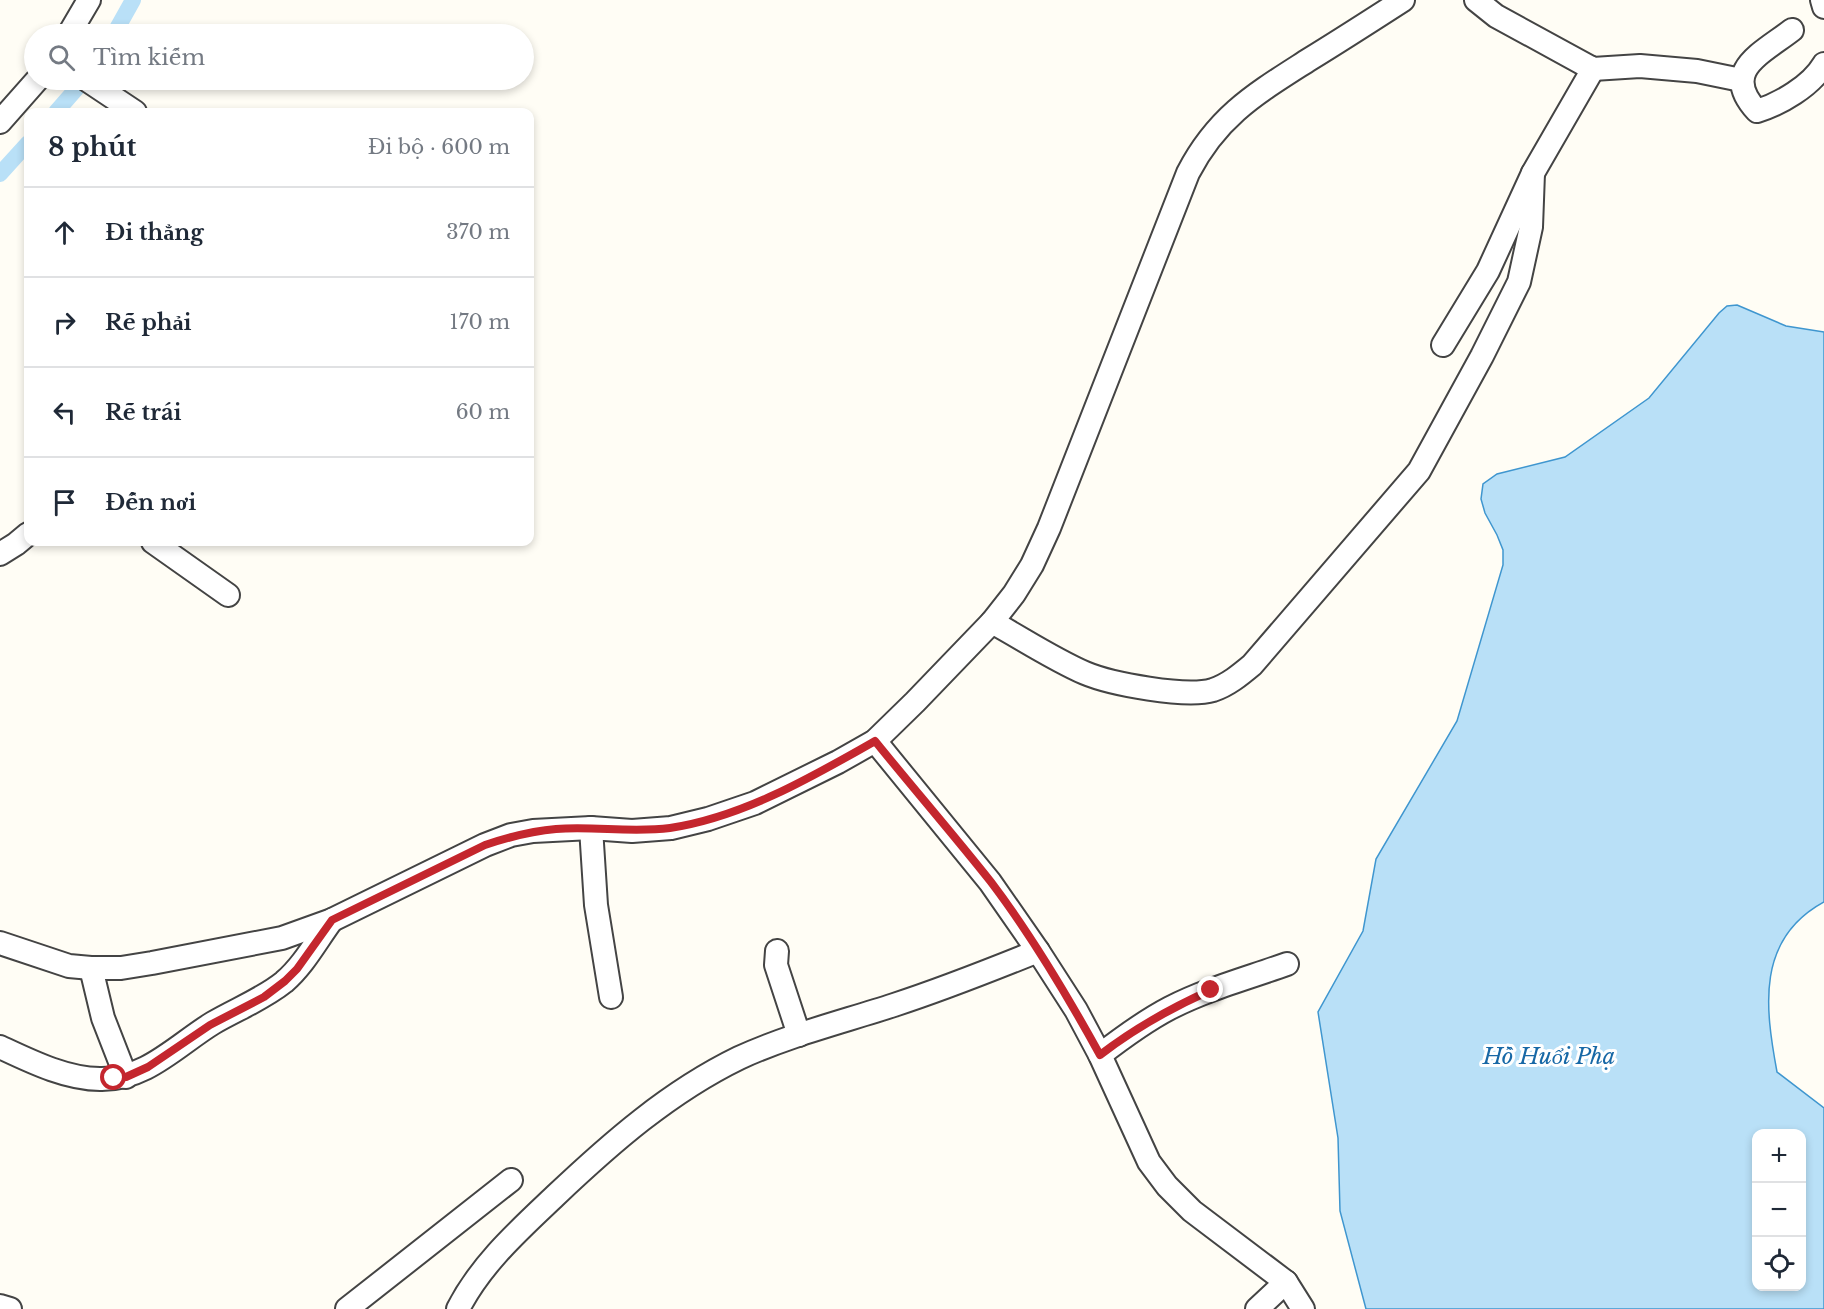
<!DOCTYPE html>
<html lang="vi">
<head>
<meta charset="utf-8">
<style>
	:root { --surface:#fff; --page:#f2f2f3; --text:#1f2937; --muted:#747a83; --line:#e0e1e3 }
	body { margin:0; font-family:"Libre Baskerville",serif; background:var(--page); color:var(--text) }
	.controls { position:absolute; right:18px; bottom:18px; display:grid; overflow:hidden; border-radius:12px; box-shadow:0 3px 9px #0003 }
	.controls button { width:54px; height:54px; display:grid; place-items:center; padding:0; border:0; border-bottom:2px solid var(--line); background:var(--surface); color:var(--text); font:30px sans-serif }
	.stop { position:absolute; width:18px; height:18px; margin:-14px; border:4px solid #c4262e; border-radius:50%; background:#fff }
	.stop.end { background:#c4262e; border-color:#fff; box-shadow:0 2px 6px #0008 }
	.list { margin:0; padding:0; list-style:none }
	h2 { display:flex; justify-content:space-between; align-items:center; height:78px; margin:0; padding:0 24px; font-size:26px }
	h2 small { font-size:20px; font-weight:400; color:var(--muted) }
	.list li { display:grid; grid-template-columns:39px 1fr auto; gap:18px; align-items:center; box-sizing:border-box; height:90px; padding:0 24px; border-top:2px solid var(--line) }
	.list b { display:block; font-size:22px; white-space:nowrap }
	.list em { font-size:20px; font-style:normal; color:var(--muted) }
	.icon { flex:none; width:33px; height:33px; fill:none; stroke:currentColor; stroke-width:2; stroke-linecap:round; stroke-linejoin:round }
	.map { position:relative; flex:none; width:1824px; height:1309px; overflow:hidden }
	.search { position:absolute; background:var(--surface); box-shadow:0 3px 9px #0003; left:24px; top:24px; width:510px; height:66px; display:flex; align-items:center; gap:15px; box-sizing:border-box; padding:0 21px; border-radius:33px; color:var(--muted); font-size:22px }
	.panel { position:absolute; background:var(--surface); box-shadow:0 3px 9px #0003; left:24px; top:108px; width:510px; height:438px; border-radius:12px }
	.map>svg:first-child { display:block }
	.water { fill:#b9e0f7; stroke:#3f96cf; stroke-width:1.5; fill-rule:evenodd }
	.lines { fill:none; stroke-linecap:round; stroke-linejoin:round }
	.canal { stroke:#b9e0f7; stroke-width:16 }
	.minor-casing { stroke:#444; stroke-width:26 }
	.minor { stroke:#fff; stroke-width:22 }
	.route { stroke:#c4262e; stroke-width:8 }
	.labels { text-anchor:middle; stroke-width:6; stroke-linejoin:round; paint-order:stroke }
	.water-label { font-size:22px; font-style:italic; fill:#1768a6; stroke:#fff }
</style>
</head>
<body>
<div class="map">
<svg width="1824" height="1309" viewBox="0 0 1824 1309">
	<rect width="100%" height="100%" fill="#fffdf5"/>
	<path class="water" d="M1737,305l49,21 38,6v570c-68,37 -59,105 -47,170l47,36v201h-458l-26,-98 -2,-73 -20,-126 45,-81 13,-72 81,-138 46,-156v-15l-6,-15 -12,-22 -4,-14 2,-15 14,-10 68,-17 84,-59 70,-85 8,-7zM1756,1134h46v152h-46z"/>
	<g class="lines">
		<g class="canal">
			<path d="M114,34l19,-34"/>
			<path d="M56,112l28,-32"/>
			<path d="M0,174l28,-31"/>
		</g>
		<g class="minor-casing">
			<g id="minor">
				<path d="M1476,0l20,16 97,53 47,-3 57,5 44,9"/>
				<path d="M1822,0l2,7"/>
				<path d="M1792,30c-31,24 -72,41 -35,81 23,-7 54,-25 67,-47"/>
				<path d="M69,34l20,-34"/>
				<path d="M87,80l48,32"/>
				<path d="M0,122l37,-42"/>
				<path d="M1443,345l45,-74 45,-98 60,-104"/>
				<path d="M153,542l75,53"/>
				<path d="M0,554l16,-10 12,-10"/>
				<path d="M992,622c31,17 61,37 93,51 26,11 101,25 128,17 15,-5 27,-15 39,-25l167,-194 63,-115 37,-74 12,-55 2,-54"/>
				<path d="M875,741l115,141 48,69 38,59 24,45 49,107 18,24 25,25 94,71 17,27"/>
				<path d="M591,828l5,77 15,92"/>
				<path d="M0,943l69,23 22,2h30l31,-5 130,-25 50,-18 153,-75 26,-10 22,-4 58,-3 41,3 39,-3 37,-9 47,-16 83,-41 37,-21 40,-39 77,-80 22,-28 18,-29 17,-37 139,-355c30,-58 69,-80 122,-114 31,-19 62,-39 93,-59"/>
				<path d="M777,951l-1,14 23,70"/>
				<path d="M91,968l12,50 23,59"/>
				<path d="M0,1047c30,14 66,32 100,32 46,1 77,-34 113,-56 24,-14 50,-24 71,-41 20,-17 33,-42 48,-62"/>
				<path d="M1100,1055c22,-17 45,-34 70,-47 37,-19 78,-30 117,-44"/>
				<path d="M0,1306l10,3"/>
				<path d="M347,1309l164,-129"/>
				<path d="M458,1309c23,-45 60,-78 97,-113 56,-53 114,-104 184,-138 50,-23 103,-36 155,-53 49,-16 97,-35 144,-54"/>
				<path d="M1257,1309l29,-27"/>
			</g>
		</g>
		<use href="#minor" class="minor"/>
	</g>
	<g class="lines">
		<path class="route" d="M114,1078l12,-1 22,-10 62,-42 54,-28 21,-16 12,-12 35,-49 153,-75c24,-8 46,-14 71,-16 38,-3 76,4 114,-1 73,-11 142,-51 205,-87 38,47 78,93 116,141 41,54 76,113 109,173 35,-27 71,-47 111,-65"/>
	</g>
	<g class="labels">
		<g class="water-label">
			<text x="1549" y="1064">Hồ Huổi Phạ</text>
		</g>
	</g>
</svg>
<div class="controls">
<button>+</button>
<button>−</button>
<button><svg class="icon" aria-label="locate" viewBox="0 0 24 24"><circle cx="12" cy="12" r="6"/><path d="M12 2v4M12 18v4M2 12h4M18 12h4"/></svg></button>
</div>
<div class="stop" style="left:114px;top:1078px"></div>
<div class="stop end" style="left:1211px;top:990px"></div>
<div class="search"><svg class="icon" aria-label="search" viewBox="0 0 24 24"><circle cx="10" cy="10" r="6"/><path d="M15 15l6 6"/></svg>Tìm kiếm</div>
<section class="panel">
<h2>8 phút<small>Đi bộ · 600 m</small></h2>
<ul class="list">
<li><svg class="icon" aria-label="ahead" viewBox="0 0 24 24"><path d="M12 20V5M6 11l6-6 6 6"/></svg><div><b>Đi thẳng</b></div><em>370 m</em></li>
<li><svg class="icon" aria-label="right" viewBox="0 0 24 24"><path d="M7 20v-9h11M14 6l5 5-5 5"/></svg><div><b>Rẽ phải</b></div><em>170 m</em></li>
<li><svg class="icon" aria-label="left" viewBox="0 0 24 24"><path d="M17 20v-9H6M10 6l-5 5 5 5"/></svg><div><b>Rẽ trái</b></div><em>60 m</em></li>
<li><svg class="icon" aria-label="arrive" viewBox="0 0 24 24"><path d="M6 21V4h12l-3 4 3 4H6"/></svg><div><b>Đến nơi</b></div></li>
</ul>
</section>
</div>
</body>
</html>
